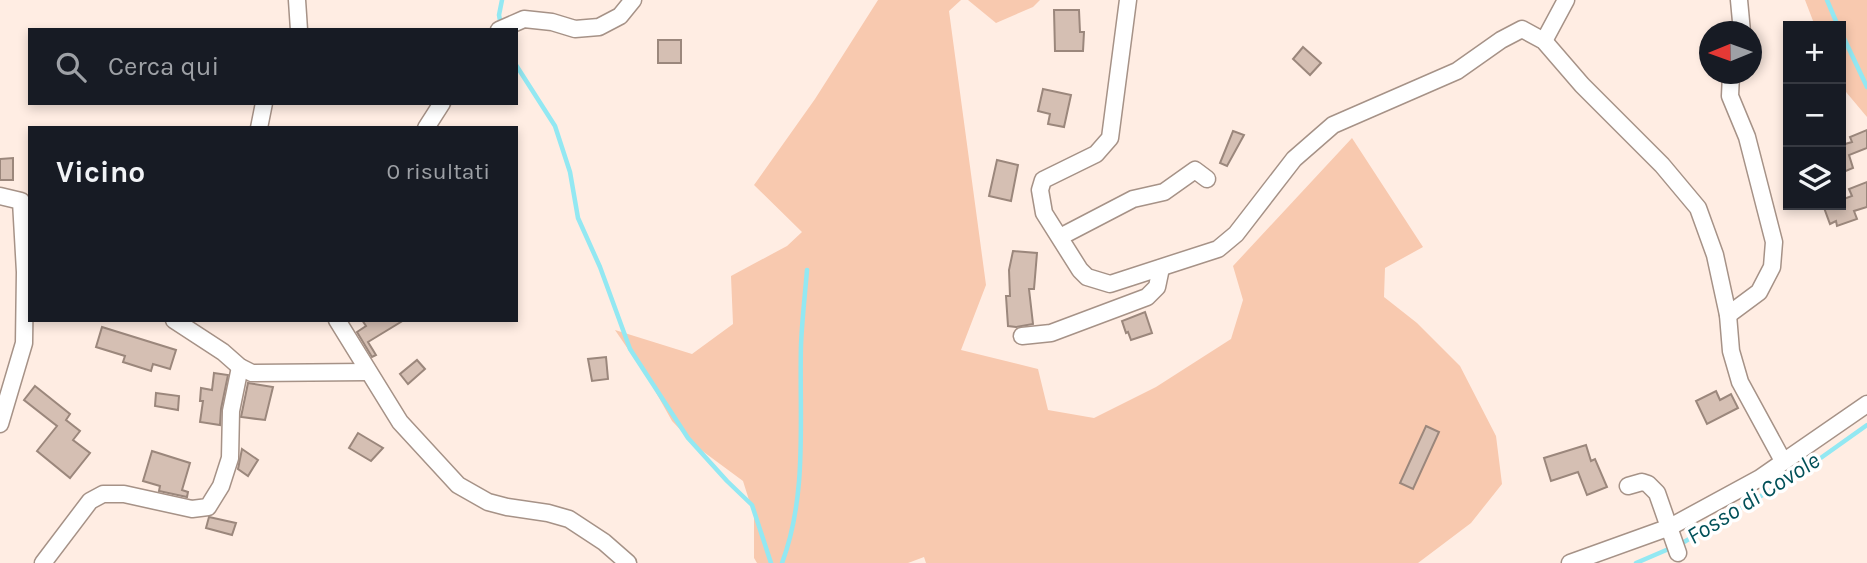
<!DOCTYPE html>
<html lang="it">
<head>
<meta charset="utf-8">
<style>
	:root { --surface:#171b24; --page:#242831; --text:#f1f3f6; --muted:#9ea1a6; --line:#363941 }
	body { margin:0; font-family:Karla,sans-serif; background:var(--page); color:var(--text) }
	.controls { position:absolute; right:21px; top:21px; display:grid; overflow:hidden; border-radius:0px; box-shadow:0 4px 10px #0003 }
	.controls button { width:63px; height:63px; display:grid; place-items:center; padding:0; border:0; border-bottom:2px solid var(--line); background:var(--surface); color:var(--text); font:35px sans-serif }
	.compass { position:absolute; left:1699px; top:21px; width:63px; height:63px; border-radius:50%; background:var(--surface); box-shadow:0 4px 10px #0003; rotate:269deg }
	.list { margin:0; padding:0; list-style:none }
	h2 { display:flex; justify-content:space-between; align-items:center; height:91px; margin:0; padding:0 28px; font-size:30px }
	h2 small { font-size:23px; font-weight:400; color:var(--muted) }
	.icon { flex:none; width:38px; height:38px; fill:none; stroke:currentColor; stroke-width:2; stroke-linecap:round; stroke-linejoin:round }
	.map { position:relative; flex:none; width:1867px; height:563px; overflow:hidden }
	.search { position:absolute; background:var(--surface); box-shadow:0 4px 10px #0003; left:28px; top:28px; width:490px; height:77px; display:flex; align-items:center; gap:18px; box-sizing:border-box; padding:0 24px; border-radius:0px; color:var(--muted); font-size:26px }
	.panel { position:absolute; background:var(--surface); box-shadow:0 4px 10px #0003; left:28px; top:126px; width:490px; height:196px; border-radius:0px }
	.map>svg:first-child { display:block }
	.green { fill:#f8c9af }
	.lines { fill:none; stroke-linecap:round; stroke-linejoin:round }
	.stream { stroke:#93e8f2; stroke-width:4.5 }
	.building { fill:#d5bfb3; stroke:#9b877c; stroke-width:2 }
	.street-casing { stroke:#a69287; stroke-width:19 }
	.street { stroke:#fff; stroke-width:16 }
	.labels { text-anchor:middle; stroke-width:7; stroke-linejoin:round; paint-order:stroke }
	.water-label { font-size:24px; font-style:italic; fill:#005058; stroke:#fff }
</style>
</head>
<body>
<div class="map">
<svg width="1867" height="563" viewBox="0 0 1867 563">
	<rect width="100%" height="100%" fill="#ffede3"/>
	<g class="green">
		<path d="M878,0h83l-12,11 37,274 -25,65 77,19 10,41 46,8 62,-31 75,-48 12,-39 -10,-34 119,-128 71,109 -38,21 -1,29 33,26 43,43 36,70 6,48 -31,39 -53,40h-492l-2,-6 -16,6h-151l-3,-5v-42l-11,-35 -46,-34 -25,-26 -23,-41 -34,-50 77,24 41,-30 -2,-48 56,-30 15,-14 -48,-47 61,-86z"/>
		<path d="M968,0h72l-7,7 -37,16z"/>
		<path d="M1805,0h62v117l-26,-31v-60h-26z"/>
	</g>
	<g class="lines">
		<g class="stream">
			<path d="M1827,0l11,26"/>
			<path d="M501,26l-2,-11 3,-15"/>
			<path d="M1841,32l26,55"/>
			<path d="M516,65l39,61 15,46 8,46 22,49 30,82 58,89 39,43 25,24 19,58"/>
			<path d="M1679,545l122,-73 66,-47"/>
			<path d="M782,563c26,-69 17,-146 19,-218 1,-25 4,-50 6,-75"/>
			<path d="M1636,563l35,-15"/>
		</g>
	</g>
	<g class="building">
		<path d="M1054,10h25l1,22h4l-1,19h-28z"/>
		<rect x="658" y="40" width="23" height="23"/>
		<path d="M1303,47l18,16 -11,12 -17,-16z"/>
		<path d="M1043,89l28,6 -7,32 -16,-3 2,-10 -12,-3z"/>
		<path d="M1867,130v18l-18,7 4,13 -12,5v-36h1l3,7 7,-2 -2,-5z"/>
		<path d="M1233,131l11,4 -17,31 -7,-3z"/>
		<path d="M13,158v22h-13v-21z"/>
		<path d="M997,160l21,5 -7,36 -22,-5z"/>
		<path d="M1867,182v25l-13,4 3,8 -20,7 -1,-5 -6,3 -7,-19h18v-5l11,-4 -3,-7z"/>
		<path d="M1013,251l24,2 -3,36h-5l4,35 -17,3 -8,-1 -2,-30h4l-1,-26z"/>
		<path d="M1145,312l7,21 -21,7 -3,-8 -2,1 -4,-12z"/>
		<path d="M362,320h42l-36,22 8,13 -4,2 -15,-25 9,-6z"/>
		<path d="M102,327l74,23 -6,19 -17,-5 -2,7 -28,-9 2,-6 -29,-9z"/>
		<path d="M606,357l2,22 -16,2 -4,-22z"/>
		<path d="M417,360l8,9 -17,15 -8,-10z"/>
		<path d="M214,373l14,2 -7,34 -1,16 -20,-3 3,-21h-3l1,-13 11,2z"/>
		<path d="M248,383l25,4 -8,33 -24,-3z"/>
		<path d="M35,386l35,28 -4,6 14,11 -7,9 17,13 -20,25 -33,-27 20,-25 -33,-26z"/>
		<path d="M1716,391l4,9 11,-6 7,14 -31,16 -11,-23z"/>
		<path d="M156,393l23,3 -1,14 -23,-4z"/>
		<path d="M1426,426l13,6 -26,57 -13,-6z"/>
		<path d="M358,433l25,15 -12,13 -22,-13z"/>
		<path d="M1586,445l5,16 4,-2 12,28 -20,8 -9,-23 -27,9 -7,-23z"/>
		<path d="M242,449l16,11 -10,16 -10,-7z"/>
		<path d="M152,451l38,12 -8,27 6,2 -1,5 -28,-6 1,-5 -17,-5z"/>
		<path d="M209,517l27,6 -4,12 -26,-7z"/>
	</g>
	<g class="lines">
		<g class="street-casing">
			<g id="street">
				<path d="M297,0l2,30"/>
				<path d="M1128,0l-18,138 -14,16 -53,26 -3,10 4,23 36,57 7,7 23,7 108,-35 18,-15 58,-75 39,-34 124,-54 44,-31 21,-11 22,12 38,44 80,80 36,43 17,47 13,60 3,36 9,31 43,79"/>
				<path d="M1739,0l3,32"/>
				<path d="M499,30l25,-11 28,3 23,7 24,-2 21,-11 13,-16"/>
				<path d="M1544,41l22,-41"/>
				<path d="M259,128l5,-25"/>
				<path d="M426,128l16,-25"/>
				<path d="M0,196l21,5 4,71 -1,71 -24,81"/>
				<path d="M1060,237l73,-38 31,-7 31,-22 12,9"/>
				<path d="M1728,315l31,-23 13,-25 2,-25 -27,-105 -17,-41 1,-22"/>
				<path d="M174,320l49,32 17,15 12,6 115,-1"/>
				<path d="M337,320l63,102 58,63 30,17 19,5 41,6 21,6 35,23 24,21"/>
				<path d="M1022,336l29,-3 96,-36 10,-10 4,-19"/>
				<path d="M1628,486l14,-4 6,2 9,9 21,60"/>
				<path d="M43,563l47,-62 13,-7h21l68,15 16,-2 13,-21 9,-28 1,-47 9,-44"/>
				<path d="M1570,563l100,-36 90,-49 107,-74"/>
			</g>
		</g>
		<use href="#street" class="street"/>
	</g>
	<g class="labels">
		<g class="water-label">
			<text transform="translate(1753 498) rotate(-32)" y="8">Fosso di Covole</text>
		</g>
	</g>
</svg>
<div class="controls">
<button>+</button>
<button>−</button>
<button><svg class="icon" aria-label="layers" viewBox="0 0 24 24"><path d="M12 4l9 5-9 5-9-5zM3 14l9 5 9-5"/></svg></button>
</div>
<svg class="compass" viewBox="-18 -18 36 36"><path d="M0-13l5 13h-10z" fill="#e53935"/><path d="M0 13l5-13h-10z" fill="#9ea1a6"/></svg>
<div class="search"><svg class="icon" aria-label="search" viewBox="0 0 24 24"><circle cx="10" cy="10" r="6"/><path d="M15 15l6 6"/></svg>Cerca qui</div>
<section class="panel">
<h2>Vicino<small>0 risultati</small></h2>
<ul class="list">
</ul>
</section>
</div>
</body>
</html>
